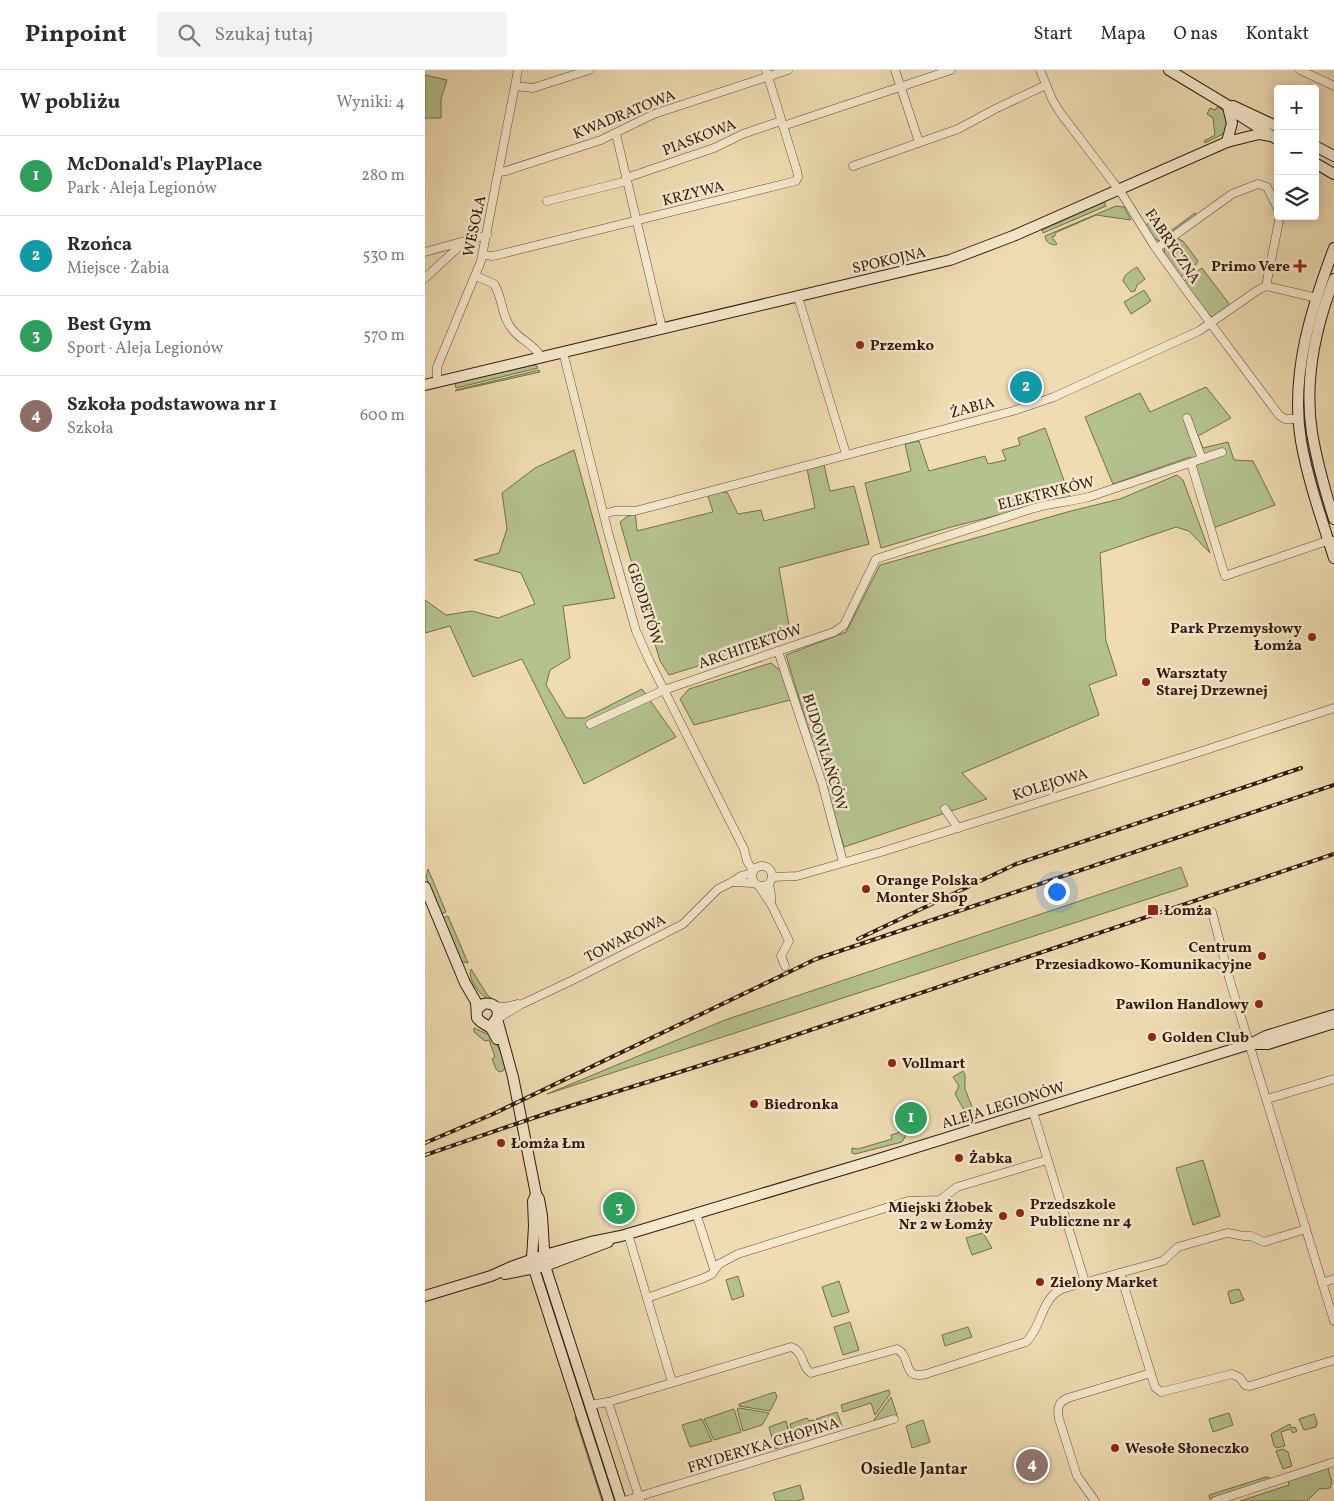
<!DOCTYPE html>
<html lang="pl">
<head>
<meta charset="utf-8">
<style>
	:root { --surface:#fff; --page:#f2f2f3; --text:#2b2b33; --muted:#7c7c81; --line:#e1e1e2; --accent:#0f766e }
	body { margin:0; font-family:Vollkorn,serif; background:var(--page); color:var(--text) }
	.controls { position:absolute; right:15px; top:15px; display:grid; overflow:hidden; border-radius:5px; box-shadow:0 2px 12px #0003 }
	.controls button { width:45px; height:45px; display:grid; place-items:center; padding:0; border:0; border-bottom:1px solid var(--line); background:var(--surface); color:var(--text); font:25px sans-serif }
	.you { position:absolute; left:631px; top:821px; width:18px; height:18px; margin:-12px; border:4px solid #fff; border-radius:50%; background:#1a73e8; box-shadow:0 0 0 8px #1a73e833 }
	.badge { display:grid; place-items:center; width:32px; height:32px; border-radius:50%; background:var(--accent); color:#fff; font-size:16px; font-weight:700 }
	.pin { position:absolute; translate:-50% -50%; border:2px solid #fff; box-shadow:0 1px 5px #0006 }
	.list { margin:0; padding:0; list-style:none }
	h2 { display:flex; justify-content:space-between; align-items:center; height:65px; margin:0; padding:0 20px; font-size:21px }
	h2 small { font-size:16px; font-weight:400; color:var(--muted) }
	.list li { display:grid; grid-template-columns:32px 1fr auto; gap:15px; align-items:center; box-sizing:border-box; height:80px; padding:0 20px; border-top:1px solid var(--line) }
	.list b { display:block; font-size:19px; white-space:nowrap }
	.list p { margin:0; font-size:16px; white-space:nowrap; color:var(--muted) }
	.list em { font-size:16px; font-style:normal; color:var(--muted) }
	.icon { flex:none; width:28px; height:28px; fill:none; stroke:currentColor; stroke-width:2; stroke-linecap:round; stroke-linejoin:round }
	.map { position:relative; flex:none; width:909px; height:1431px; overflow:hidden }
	header { display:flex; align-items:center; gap:30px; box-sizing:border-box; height:70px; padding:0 25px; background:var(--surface); border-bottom:1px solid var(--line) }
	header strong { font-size:24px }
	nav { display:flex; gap:28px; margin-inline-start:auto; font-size:18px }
	.search { width:350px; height:45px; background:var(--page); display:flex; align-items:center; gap:12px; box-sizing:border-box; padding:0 18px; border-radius:5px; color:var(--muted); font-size:19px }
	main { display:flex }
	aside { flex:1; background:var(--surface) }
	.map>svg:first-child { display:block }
	.green { fill:#b4c28f; stroke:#726e4e }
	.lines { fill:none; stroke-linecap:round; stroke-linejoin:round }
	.street-casing { stroke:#604a37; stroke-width:9 }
	.secondary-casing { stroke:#301a0e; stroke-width:12 }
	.street { stroke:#f5e8cd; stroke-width:8 }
	.secondary { stroke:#f5e8cd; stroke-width:10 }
	.rail-casing { stroke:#301a0e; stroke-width:4 }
	.rail { stroke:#f5e8cd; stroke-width:2; stroke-dasharray:5.5; stroke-linecap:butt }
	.poi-dot { fill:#8f2418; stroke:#f5e8cd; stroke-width:2 }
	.labels { text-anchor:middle; stroke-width:5; stroke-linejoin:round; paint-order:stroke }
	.street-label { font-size:15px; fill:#301a0e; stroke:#f5e8cd }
	.poi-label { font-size:15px; font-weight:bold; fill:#301a0e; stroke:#f5e8cd; text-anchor:start }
	.neighbourhood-label { font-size:16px; font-weight:bold; fill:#301a0e; stroke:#f5e8cd }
</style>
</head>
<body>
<header>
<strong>Pinpoint</strong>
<div class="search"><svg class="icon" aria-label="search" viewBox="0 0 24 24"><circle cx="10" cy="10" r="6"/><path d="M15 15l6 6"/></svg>Szukaj tutaj</div>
<nav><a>Start</a><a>Mapa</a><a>O nas</a><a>Kontakt</a></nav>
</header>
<main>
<aside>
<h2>W pobliżu<small>Wyniki: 4</small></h2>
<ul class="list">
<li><span class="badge" style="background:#2e9e5b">1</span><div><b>McDonald's PlayPlace</b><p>Park · Aleja Legionów</p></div><em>280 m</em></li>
<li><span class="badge" style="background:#0f9aa8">2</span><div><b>Rzońca</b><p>Miejsce · Żabia</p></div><em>530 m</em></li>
<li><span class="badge" style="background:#2e9e5b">3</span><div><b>Best Gym</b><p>Sport · Aleja Legionów</p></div><em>570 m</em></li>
<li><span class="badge" style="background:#8d6e63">4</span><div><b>Szkoła podstawowa nr 1</b><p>Szkoła</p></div><em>600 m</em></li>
</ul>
</aside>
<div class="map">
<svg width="909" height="1431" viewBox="0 0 909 1431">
	<rect width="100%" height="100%" fill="#efdcb2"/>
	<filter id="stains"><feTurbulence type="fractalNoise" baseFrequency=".004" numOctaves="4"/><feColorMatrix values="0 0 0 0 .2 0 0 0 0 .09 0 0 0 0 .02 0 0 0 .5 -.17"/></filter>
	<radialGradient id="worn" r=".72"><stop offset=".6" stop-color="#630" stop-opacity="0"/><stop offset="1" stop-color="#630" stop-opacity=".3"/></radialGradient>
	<g class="green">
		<path d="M0,5l22,5 -6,19v19h-16z"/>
		<path d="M792,37l7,4 5,6 -5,19 -1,-2 -18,9 -1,-2 11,-6 -2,-17 -6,-4 3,-6 5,2z"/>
		<path d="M679,132l2,4 -63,27 -1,-3z"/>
		<path d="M691,136l8,1 7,13 -35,-5 -41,18v3l-3,1 5,7 -2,1c-6,-1 -9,-3 -10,-9z"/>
		<path d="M770,143l1,3 -35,25 -7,-2 -9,-13 13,-9 7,18z"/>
		<path d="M751,168l7,3 15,20 -4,7 -12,8h-2l-16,-22 1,-8z"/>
		<path d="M909,188v6l-9,25 -18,82 24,151h-2l-21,-72 -6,-34 2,-53 15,-61z"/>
		<path d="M712,197l8,12 -8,6 -2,6 -4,1 -8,-11c1,-7 8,-10 14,-14z"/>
		<path d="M777,198l28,37 -17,12 -3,-1 -26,-34 2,-3z"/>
		<path d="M719,220l7,11 -20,13 -7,-12z"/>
		<path d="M108,295h3l2,3 -82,20 -1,-5z"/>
		<path d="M114,300l1,2 -85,19 1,-1z"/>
		<path d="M781,317l25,31 -33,18 5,12 25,-6 6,18 19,1 22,44 -62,23 -23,-71 -77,27 -28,-67 55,-24 10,19z"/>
		<path d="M620,358l25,69 -119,30 -70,21 -16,-65 46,-12 -6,-27 14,-3 10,30 56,-15 3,8 18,-4 -4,-10 18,-5 -2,-7z"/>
		<path d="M149,380l41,148 -52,8 7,52 -20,12 -4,15 20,33h19l57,-29 34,48 -92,47 -62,-125 -49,18 -23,-51 -25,7v-33l21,15 26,-4 26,7 37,-14 -14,-31 -47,-13 25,-7 8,-24 -5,-36 33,-25z"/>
		<path d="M399,395l6,26 24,-5 15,58 -90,24 12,69 -122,38 -9,-14 -40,-139 15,-11 2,20 76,-19 -6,-19 20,-1 11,22 23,-4 3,11 51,-13 -8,-39z"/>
		<path d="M752,405l6,5 27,73 -21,-22 -13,-4 -76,26 6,88 11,34 -28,10 10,30 -137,58 25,26 -143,48 -58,-192 60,-23 34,-67 191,-54 49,-12z"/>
		<path d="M346,593l15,12 8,24 -100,26 -14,-26 9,-10z"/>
		<path d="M756,797l7,19 -641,208 178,-74z"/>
		<path d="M3,799l18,43 -5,2 -15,-37z"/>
		<path d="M23,846l20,47 -7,-2 -18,-43z"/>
		<path d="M46,899l17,27 14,9c-5,-3 -11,-4 -15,-7 -9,-4 -20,-21 -16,-29z"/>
		<path d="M49,958l18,8 11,20 3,10 -3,5 -4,1 -3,-3 -4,-10 3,-2 -6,-17 -4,1 -11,-9z"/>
		<path d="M538,1001l2,4v14l11,28 -2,1 -10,-8 -9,-16 4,-8 -6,-9z"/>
		<path d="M476,1058l3,2 1,7 -3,5 -47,12 -3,-1v-5l6,1 34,-10 -1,-4 7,-2z"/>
		<path d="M778,1090l17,56 -27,9 -17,-57z"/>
		<path d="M558,1163l9,15 -20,7 -6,-17z"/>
		<path d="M313,1206l6,20 -12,4 -6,-20z"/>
		<path d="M414,1211l10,31 -17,5 -10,-30z"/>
		<path d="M814,1219l5,11 -13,4 -3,-11 1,-2z"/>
		<path d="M425,1252l9,28 -16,5 -9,-28z"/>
		<path d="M543,1257l4,10 -27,9 -3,-11z"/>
		<path d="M464,1320l1,4 -15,21 -4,-12 -28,9 -2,-7z"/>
		<path d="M350,1322l2,5 -7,14 -31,-5v-2z"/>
		<path d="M466,1327l6,18 -23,7v-2z"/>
		<path d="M314,1338l30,5 -7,12 -19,6 -6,-22z"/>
		<path d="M309,1339l7,23 -27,8 -10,-21z"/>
		<path d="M412,1342l5,14 -6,2 -20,-9z"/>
		<path d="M804,1343l4,12 -20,7 -4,-13z"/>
		<path d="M889,1344l3,8 -1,5 -12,3 -5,-11z"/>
		<path d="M150,1347l4,4 27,80h-4z"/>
		<path d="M382,1348l2,3 4,-1 20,9 -38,11 -5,-16z"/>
		<path d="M277,1349l10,22 -22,6 -8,-22z"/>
		<path d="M498,1350l7,22 -18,6 -6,-22z"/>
		<path d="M361,1351l6,23 -17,5 -6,-22z"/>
		<path d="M865,1354l1,4 4,-1 2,4 -4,2 -3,-4 -9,3 4,14 -9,2 -2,-2 -3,-12z"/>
		<path d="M858,1379l5,3 4,14 -9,3 -7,-18z"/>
		<path d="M903,1398l4,14 -2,6 -11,1 -12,12h-67l49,-16 -1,-4z"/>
		<path d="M841,1407l4,1 -1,2 -59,19 -1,-4z"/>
		<path d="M375,1415l4,14 -7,2h-21l-3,-8z"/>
	</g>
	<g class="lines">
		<g class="street-casing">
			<g id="street">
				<path d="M470,0l24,72"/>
				<path d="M615,0l12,29 7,12 63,83 33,53 33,46 91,122 6,4h14"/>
				<path d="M875,0l34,16"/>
				<path d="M90,16l18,2 56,-18"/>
				<path d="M358,56l168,-56"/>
				<path d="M191,64l46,194"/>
				<path d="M428,96l105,-37 37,-20 51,-24"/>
				<path d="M74,102l7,-1 95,-31 53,-26 134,-44"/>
				<path d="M201,108l88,-30 29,-14 38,-13"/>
				<path d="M122,131l80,-20"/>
				<path d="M732,178l75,-54 26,-10 9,3 11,22"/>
				<path d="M0,182l62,-17"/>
				<path d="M58,185l10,1 303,-75 2,-4 -1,-6 -31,-101"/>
				<path d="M51,206l18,8c9,14 7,32 18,45 8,11 22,15 29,28"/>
				<path d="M0,208l37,-34"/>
				<path d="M841,216l51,12"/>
				<path d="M373,227l48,157"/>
				<path d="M138,282l45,180 28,99 14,31 94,187 3,12 6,10"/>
				<path d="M12,312v-15l44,-106 37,-191"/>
				<path d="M762,348l15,41"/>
				<path d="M766,393l34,113 99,-34 10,-1"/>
				<path d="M179,444l11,-3h20l378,-100 41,-14 145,-66 59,-41 8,-4 14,-70"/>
				<path d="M353,581l44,132 21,79"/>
				<path d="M165,654l74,-34 170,-58 10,-7 32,-66 155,-50c19,-6 38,-7 58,-12l133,-45"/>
				<path d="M520,739l13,19"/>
				<circle cx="337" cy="806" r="10"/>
				<path d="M347,807l25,-1 84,-24 306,-96 147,-48"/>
				<path d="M307,812l21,1"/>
				<path d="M344,814l2,11v9"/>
				<path d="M334,816l12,18 18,37 -8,15 4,10"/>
				<path d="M787,842l18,69 104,340"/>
				<path d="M70,936l10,1 13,-3"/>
				<path d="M72,949l23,-14 55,-26 108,-55 35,-35 14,-7 9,-6 11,-3"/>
				<path d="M842,1029l67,-20"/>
				<path d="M608,1042l52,170"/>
				<path d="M271,1143l18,56"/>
				<path d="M203,1164l44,148"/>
				<path d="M695,1203l35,114 6,5 71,-18 8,4 5,7 5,1 84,-26"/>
				<path d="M897,1213l12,-4"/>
				<path d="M222,1228l57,-20 8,-4 7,-10 19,-10 170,-53 32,-1 17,-13 90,-27"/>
				<path d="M183,1332l32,98"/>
				<path d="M165,1335l18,-3 183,-55c14,5 10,20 20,26l86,-24c16,9 4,31 29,25l100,-32c16,-15 15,-44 36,-53l101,-28 15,-14 49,-14 17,3h7l13,6 42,-13"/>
				<path d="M199,1431l270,-82"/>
				<path d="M670,1431l-18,-25 -18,-57c-2,-10 -1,-17 9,-21l83,-25"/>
				<path d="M790,1431l119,-39"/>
			</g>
		</g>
		<g class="secondary-casing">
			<g id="secondary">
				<path d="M744,0l58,35 12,10 39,25"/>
				<path d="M808,36l45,21"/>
				<path d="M802,72l5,-19 -4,-16"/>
				<path d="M890,76l19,10"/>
				<path d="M890,93l19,11"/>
				<path d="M909,178c-23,61 -44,127 -33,193 7,40 21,79 33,117"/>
				<path d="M909,209c-19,49 -30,102 -22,154 5,29 13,58 22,86"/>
				<path d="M0,315l525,-125 63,-24 214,-94 32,-8 12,2"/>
				<path d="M0,817l40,96 11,19 1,16 4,4 10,6 6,11"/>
				<path d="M52,940l6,-6c13,-3 20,9 10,19"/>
				<path d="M72,949l16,58 23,117 3,5 3,17 3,50 76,235"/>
				<path d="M829,974h14l66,-21"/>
				<path d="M111,1124l-3,7 1,25 -2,33 2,10 75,232"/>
				<path d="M80,1204l40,-8 63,-24"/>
				<path d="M0,1226l66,-20 20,-9 34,-12 46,-13 30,-6 251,-75 378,-117 16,-8 68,-21"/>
			</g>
		</g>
		<use href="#street" class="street"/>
		<use href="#secondary" class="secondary"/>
		<g class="rail-casing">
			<g id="rail">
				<path d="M433,869l158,-75 285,-96"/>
				<path d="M0,1073l68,-29 323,-155 518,-174"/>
				<path d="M0,1085l123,-42 215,-67 571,-192"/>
			</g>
		</g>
		<use href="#rail" class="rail"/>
	</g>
	<g class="poi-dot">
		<path d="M872.5 188.5h5v5h5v5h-5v5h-5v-5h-5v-5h5z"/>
		<circle cx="435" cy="275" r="5"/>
		<circle cx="887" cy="567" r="5"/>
		<circle cx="721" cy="612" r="5"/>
		<circle cx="441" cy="819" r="5"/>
		<rect x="722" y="834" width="12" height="12" rx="2.5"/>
		<circle cx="837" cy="886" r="5"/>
		<circle cx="834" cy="934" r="5"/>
		<circle cx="727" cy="967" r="5"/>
		<circle cx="467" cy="993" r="5"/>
		<circle cx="329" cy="1034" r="5"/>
		<circle cx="76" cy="1073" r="5"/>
		<circle cx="534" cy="1088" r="5"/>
		<circle cx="595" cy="1143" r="5"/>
		<circle cx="578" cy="1146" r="5"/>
		<circle cx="615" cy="1212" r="5"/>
		<circle cx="690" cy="1378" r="5"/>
	</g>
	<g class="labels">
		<g class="street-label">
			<text transform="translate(199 44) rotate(-22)" y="5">KWADRATOWA</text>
			<text transform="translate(274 67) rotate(-21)" y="5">PIASKOWA</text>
			<text transform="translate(268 123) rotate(-14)" y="5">KRZYWA</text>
			<text transform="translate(49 156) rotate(-78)" y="5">WESOŁA</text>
			<text transform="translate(748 176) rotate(56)" y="5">FABRYCZNA</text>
			<text transform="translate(464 190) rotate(-13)" y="5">SPOKOJNA</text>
			<text transform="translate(547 337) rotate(-15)" y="5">ŻABIA</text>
			<text transform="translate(621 423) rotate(-14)" y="5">ELEKTRYKÓW</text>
			<text transform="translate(220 534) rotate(72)" y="5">GEODETÓW</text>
			<text transform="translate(325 576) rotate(-19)" y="5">ARCHITEKTÓW</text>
			<text transform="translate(400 682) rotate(73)" y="5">BUDOWLAŃCÓW</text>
			<text transform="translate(625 714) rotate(-17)" y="5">KOLEJOWA</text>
			<text transform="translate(200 868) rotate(-27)" y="5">TOWAROWA</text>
			<text transform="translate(578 1035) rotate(-17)" y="5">ALEJA LEGIONÓW</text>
			<text transform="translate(338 1375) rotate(-17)" y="5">FRYDERYKA CHOPINA</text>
		</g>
		<g class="poi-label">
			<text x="865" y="201" text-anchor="end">Primo Vere</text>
			<text x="445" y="280">Przemko</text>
			<text x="877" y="563" text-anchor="end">Park Przemysłowy<tspan x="877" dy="17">Łomża</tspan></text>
			<text x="731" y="608">Warsztaty<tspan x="731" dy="17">Starej Drzewnej</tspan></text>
			<text x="451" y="815">Orange Polska<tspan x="451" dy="17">Monter Shop</tspan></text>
			<text x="739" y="845">Łomża</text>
			<text x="827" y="882" text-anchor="end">Centrum<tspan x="827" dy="17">Przesiadkowo-Komunikacyjne</tspan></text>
			<text x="824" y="939" text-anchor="end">Pawilon Handlowy</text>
			<text x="737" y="972">Golden Club</text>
			<text x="477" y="998">Vollmart</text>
			<text x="339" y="1039">Biedronka</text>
			<text x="86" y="1078">Łomża Łm</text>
			<text x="544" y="1093">Żabka</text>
			<text x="605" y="1139">Przedszkole<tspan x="605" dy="17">Publiczne nr 4</tspan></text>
			<text x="568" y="1142" text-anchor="end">Miejski Żłobek<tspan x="568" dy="17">Nr 2 w Łomży</tspan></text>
			<text x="625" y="1217">Zielony Market</text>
			<text x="700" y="1383">Wesołe Słoneczko</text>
		</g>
		<g class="neighbourhood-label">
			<text x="489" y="1404">Osiedle Jantar</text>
		</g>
	</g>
	<rect width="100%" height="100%" filter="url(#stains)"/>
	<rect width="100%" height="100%" fill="url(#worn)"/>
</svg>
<div class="controls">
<button>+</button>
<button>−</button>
<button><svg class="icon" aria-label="layers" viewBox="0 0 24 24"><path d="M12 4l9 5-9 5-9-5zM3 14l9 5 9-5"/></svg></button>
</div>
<div class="you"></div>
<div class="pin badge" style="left:486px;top:1048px;background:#2e9e5b">1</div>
<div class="pin badge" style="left:601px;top:317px;background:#0f9aa8">2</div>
<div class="pin badge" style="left:194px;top:1138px;background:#2e9e5b">3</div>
<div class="pin badge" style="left:607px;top:1395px;background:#8d6e63">4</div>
</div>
</main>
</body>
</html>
